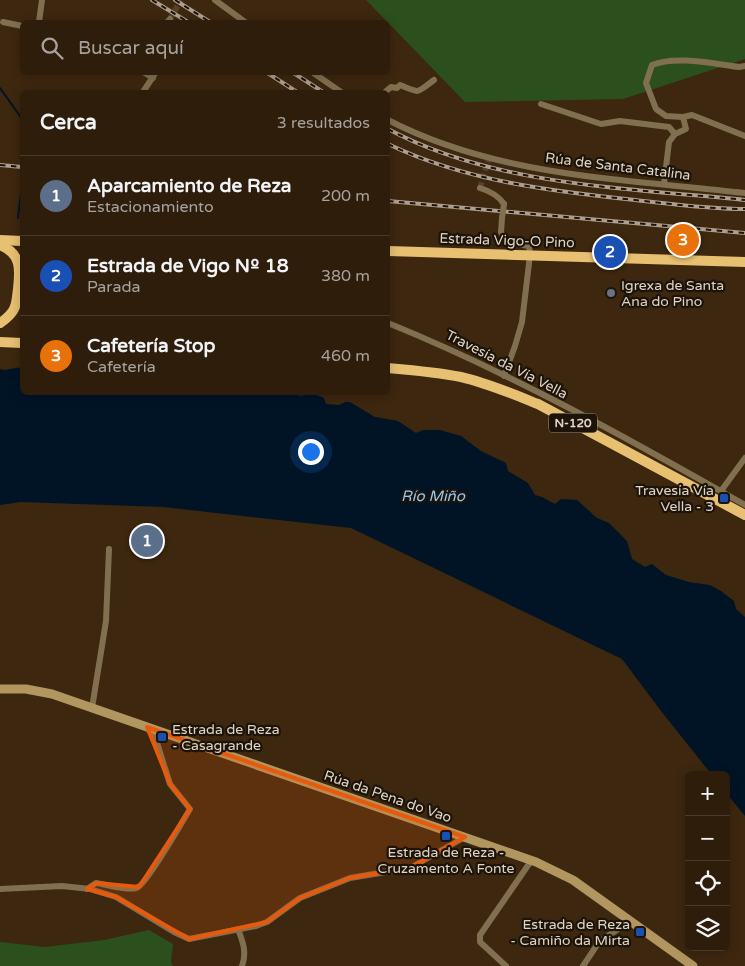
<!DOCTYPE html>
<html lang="es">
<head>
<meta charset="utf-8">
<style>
	:root { --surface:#2e1d0b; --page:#362614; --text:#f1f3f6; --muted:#a7a29d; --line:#493b2c; --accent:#1a73e8 }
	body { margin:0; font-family:"Varela Round",sans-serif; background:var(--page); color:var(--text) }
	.controls { position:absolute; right:15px; bottom:15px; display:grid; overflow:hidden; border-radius:8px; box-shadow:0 2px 12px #0003 }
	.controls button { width:45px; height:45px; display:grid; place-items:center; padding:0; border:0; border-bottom:1px solid var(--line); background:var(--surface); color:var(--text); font:25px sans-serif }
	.you { position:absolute; left:310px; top:451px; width:18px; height:18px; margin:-12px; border:4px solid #fff; border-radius:50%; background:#1a73e8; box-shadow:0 0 0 8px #1a73e833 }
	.badge { display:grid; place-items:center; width:32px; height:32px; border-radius:50%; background:var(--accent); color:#fff; font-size:16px; font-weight:700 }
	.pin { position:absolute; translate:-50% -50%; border:2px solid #fff; box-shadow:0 1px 5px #0006 }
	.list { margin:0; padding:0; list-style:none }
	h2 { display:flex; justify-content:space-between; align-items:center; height:65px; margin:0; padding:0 20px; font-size:21px }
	h2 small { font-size:16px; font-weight:400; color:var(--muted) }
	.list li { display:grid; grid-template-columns:32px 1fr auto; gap:15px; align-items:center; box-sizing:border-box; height:80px; padding:0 20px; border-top:1px solid var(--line) }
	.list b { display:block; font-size:19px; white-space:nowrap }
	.list p { margin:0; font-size:16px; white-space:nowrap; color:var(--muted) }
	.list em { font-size:16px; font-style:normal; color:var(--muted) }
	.icon { flex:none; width:28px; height:28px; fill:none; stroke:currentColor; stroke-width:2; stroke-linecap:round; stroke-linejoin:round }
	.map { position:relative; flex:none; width:745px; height:966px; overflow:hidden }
	.search { position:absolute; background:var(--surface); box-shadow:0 2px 12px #0003; left:20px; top:20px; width:370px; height:55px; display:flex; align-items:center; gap:12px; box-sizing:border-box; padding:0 18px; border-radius:8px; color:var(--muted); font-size:19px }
	.panel { position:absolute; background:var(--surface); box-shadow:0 2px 12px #0003; left:20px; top:90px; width:370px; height:305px; border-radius:8px }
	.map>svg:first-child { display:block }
	.green { fill:#2b4f1d }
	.water { fill:#001426 }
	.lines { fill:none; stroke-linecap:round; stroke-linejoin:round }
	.stream { stroke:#001426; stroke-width:2 }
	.minor-tunnel { stroke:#55412a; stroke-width:6; stroke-dasharray:6 3; stroke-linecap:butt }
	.minor { stroke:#81704f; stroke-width:6 }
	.secondary { stroke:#b19660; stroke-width:9 }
	.trunk { stroke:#e8c072; stroke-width:10 }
	.rail-casing { stroke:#af9e8d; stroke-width:4 }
	.rail { stroke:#1c1309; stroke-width:2; stroke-dasharray:5.5; stroke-linecap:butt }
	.minor-bridge { stroke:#81704f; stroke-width:6 }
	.marked { fill:#e8590c; fill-opacity:0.2; stroke:#e8590c; stroke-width:4; stroke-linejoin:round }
	.worship-dot { fill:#6b7280; stroke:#1c1309; stroke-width:2 }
	.transit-dot { fill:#1a4fb4; stroke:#1c1309; stroke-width:2 }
	.labels { text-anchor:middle; stroke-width:4.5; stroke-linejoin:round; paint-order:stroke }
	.shield { fill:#1c1309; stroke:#a5998c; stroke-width:1 }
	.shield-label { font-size:12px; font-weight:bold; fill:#e0d2c4 }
	.street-label { font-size:14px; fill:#e0d2c4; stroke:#1c1309 }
	.poi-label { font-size:14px; fill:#e0d2c4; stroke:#1c1309; text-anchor:start }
	.water-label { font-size:15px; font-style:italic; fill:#91c8f6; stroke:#1c1309 }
</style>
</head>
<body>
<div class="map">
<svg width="745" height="966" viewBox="0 0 745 966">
	<rect width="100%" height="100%" fill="#3d270f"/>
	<g class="green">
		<path d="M366,0h379v59l-122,40 -158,3z"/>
		<path d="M149,930l24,14 -2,18 2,4h-173v-24l45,5 59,-7z"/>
	</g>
	<path class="water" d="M22,367v25h271l7,4 12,-3 12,5 2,6 13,1 6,-3h5l25,15 23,4 18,12 7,-3h17l21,6 20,15 25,12 2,8 20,12 7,12 7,2 13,7 6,-5 16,1 20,18 12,5 18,18 5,18 13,8 7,-3 14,11 23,7 21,3 11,6 13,10 2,8 9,8v199l-19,-23v-18h-14l-51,-64 -39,-52 -271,-131 -188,-21 -142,-5 -21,3v-136l4,1z"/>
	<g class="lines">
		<g class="stream">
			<path d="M0,88l20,28 2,7"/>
			<path d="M18,218l4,-35"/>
		</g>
		<g class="minor-tunnel">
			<path d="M170,19l11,-19"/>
			<path d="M480,188l9,-30"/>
		</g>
		<g class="minor">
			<path d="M215,0l30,22"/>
			<path d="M3,22l19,4"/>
			<path d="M39,22l3,-22"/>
			<path d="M167,22l3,-3"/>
			<path d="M745,66l-6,1c-25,-3 -63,-12 -87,-2l-6,18 10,26 10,7 17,1 9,-2 53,21"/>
			<path d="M143,72l10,6"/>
			<path d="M312,72l29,20"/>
			<path d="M143,92l13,-20"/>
			<path d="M385,92l6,-5 6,1 3,-3c21,9 16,8 34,-5"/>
			<path d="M541,104l60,20 19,-3 49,6 6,7"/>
			<path d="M388,120c110,57 236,59 357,73"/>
			<path d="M664,184l5,-42 6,-8 11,-5 -3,-12"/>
			<path d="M480,188c10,3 18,7 24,16"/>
			<path d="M502,218l-1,14 3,8 7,3 18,3 1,9 -8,67 -7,24 -11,30"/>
			<path d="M388,323c123,50 241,116 357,182"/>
			<path d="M721,491l24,-33"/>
			<path d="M92,708l14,-87 3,-72"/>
			<path d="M0,889l62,-3 28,3 26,8 58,35 15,7 67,-13 11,-4 33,-24 50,-20 60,-10 55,-31"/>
			<path d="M87,889l9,-6c9,1 35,9 42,4 10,-5 44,-65 52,-78l-20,-25 -13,-41 -10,-16"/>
			<path d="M238,929c5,13 9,24 4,37"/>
			<path d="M506,966l-26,-24v-7l51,-74"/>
			<path d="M583,966l16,-24 25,-17 9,-3"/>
		</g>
		<path class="secondary" d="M0,689h26l26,5 484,168 37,18 120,86"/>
		<g class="trunk">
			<path d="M0,240l22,1"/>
			<path d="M0,245c22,9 20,25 18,44 -1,7 -1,14 -4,20 -3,6 -8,10 -14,14"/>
			<path d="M388,251l357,11"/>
			<path d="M0,342l22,1"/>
			<path d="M388,368c24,2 49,4 73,9 26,6 52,17 77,27l207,111"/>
		</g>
		<g class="rail-casing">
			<g id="rail">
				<path d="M152,0l36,22"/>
				<path d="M175,0l35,22"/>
				<path d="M266,72l31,20"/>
				<path d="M292,72l31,20"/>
				<path d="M388,129c106,57 239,59 357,71"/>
				<path d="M388,144c77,37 162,47 247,56 37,4 73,9 110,9"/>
				<path d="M0,165l22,2"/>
				<path d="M388,201l357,32"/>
			</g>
		</g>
		<use href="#rail" class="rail"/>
		<path class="minor-bridge" d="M502,218l2,-14"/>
	</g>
	<path class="marked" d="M147,727l318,110 -55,31 -60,10 -50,20 -33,24 -78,17 -73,-42 -29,-8 9,-6 43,4 51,-78 -20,-25z"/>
	<circle class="worship-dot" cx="611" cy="293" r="5"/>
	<g class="transit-dot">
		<rect x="719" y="493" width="10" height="10" rx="2.5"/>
		<rect x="157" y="732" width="10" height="10" rx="2.5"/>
		<rect x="441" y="831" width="10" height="10" rx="2.5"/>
		<rect x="635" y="927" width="10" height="10" rx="2.5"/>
	</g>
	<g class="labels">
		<rect class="shield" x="549" y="413.5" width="48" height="19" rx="4"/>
		<g class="shield-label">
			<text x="573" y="427">N-120</text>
		</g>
		<g class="street-label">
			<text transform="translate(618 166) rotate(7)" y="5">Rúa de Santa Catalina</text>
			<text transform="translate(507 240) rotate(2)" y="5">Estrada Vigo-O Pino</text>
			<text transform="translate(507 364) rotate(27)" y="5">Travesía da Vía Vella</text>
			<text transform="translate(388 796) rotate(19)" y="5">Rúa da Pena do Vao</text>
		</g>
		<g class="poi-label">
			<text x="621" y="290">Igrexa de Santa<tspan x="621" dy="16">Ana do Pino</tspan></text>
			<text x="714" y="495" text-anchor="end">Travesía Vía<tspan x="714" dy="16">Vella - 3</tspan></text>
			<text x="172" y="734">Estrada de Reza<tspan x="172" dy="16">- Casagrande</tspan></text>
			<text x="446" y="857" text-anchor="middle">Estrada de Reza -<tspan x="446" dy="16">Cruzamento A Fonte</tspan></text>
			<text x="630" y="929" text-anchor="end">Estrada de Reza<tspan x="630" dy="16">- Camiño da Mirta</tspan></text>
		</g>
		<g class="water-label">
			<text x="433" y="501">Río Miño</text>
		</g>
	</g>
</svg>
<div class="controls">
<button>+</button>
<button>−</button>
<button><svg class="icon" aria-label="locate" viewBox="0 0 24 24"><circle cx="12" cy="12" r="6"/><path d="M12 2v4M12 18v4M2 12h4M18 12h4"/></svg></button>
<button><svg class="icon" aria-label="layers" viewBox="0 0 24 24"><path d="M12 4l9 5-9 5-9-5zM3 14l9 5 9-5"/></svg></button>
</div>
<div class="you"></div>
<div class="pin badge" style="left:147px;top:541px;background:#5c6f8a">1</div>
<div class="pin badge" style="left:610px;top:252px;background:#1a4fb4">2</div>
<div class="pin badge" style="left:683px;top:240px;background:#e8710a">3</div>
<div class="search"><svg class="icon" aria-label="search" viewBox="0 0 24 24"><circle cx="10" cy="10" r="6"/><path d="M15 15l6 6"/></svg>Buscar aquí</div>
<section class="panel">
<h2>Cerca<small>3 resultados</small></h2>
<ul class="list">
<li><span class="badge" style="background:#5c6f8a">1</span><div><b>Aparcamiento de Reza</b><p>Estacionamiento</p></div><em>200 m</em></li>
<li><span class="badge" style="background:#1a4fb4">2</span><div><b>Estrada de Vigo Nº 18</b><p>Parada</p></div><em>380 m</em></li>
<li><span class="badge" style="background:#e8710a">3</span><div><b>Cafetería Stop</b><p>Cafetería</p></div><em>460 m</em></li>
</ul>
</section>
</div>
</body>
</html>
